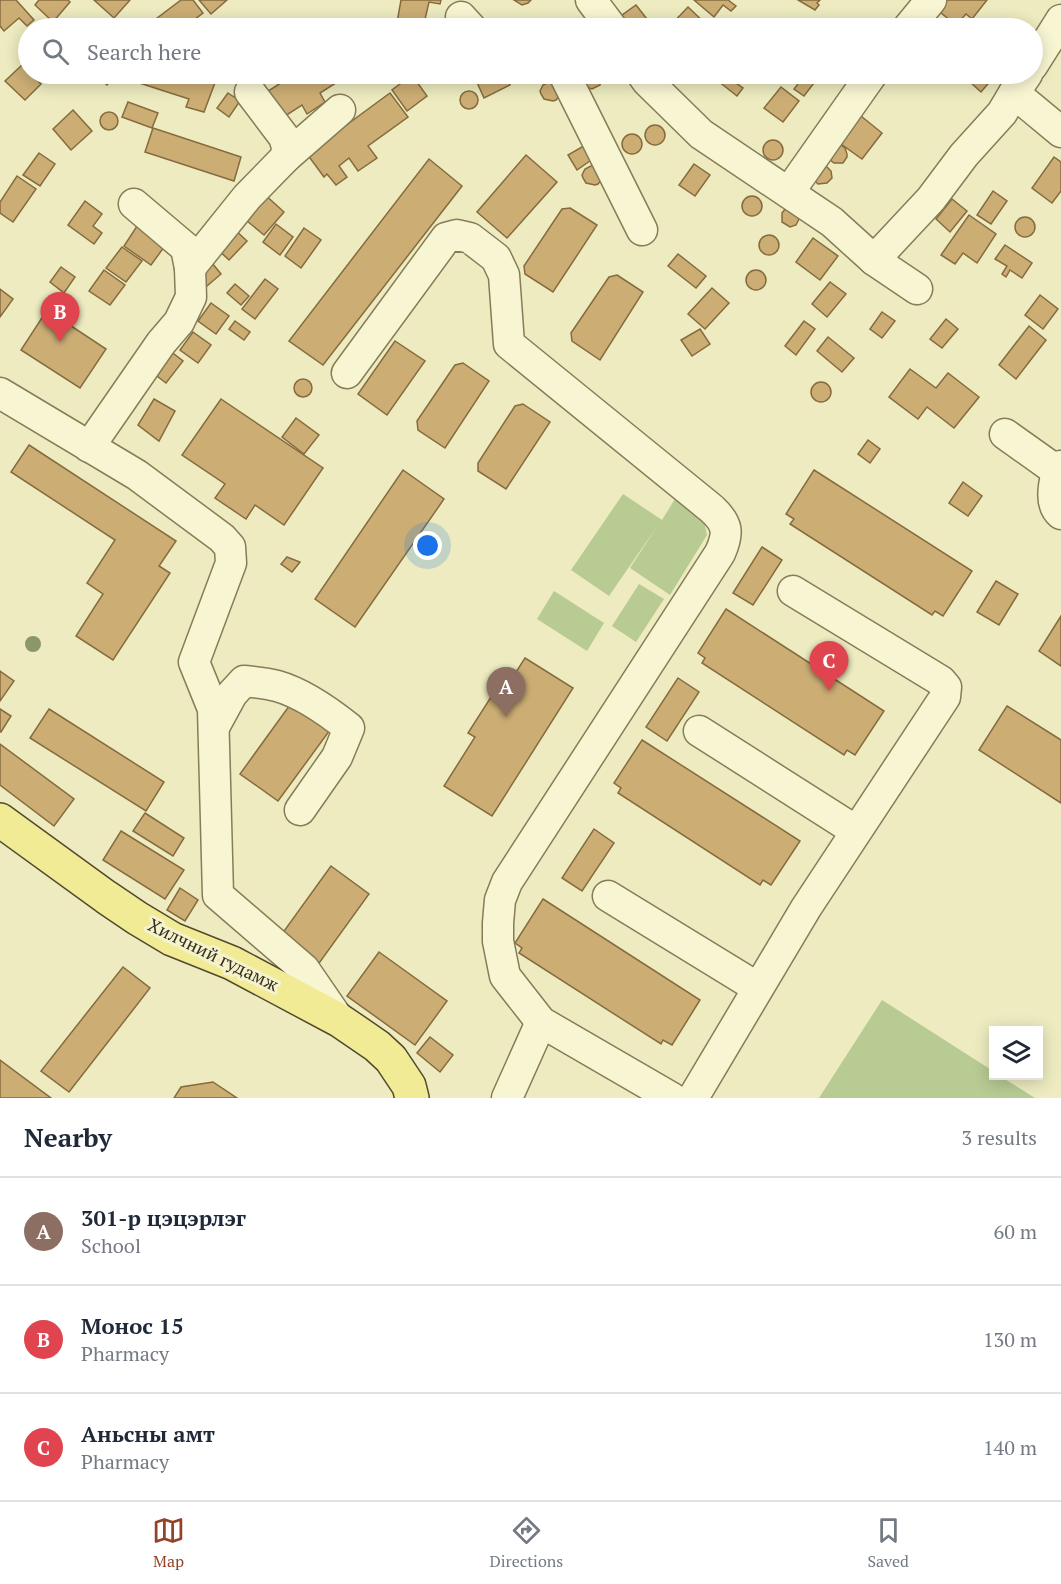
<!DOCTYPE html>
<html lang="en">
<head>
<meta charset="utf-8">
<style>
	:root { --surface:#fff; --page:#f6f6f7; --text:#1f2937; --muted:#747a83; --line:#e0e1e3; --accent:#944228 }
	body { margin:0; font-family:"PT Serif",serif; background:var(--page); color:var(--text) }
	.controls { position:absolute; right:18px; bottom:18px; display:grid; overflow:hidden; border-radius:0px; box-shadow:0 3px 15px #0003 }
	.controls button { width:54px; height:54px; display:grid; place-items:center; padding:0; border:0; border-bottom:2px solid var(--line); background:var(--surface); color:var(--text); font:30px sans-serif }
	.you { position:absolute; left:428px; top:546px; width:21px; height:21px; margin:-15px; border:4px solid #fff; border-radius:50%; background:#1a73e8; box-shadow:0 0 0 9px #1a73e833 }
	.badge { display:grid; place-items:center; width:39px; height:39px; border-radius:50%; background:var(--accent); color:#fff; font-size:20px; font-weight:700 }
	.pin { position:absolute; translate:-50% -50px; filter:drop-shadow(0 2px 3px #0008) }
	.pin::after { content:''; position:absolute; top:32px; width:21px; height:18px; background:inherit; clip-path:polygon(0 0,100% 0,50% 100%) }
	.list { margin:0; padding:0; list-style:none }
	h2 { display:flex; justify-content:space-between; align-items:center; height:78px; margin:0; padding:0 24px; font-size:26px }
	h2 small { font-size:20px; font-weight:400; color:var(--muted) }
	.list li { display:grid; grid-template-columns:39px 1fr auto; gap:18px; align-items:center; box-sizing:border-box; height:108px; padding:0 24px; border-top:2px solid var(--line) }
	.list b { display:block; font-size:22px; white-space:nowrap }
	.list p { margin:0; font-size:20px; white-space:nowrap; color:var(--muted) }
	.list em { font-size:20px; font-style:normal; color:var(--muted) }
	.icon { flex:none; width:33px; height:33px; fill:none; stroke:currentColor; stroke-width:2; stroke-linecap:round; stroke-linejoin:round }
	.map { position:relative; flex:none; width:1061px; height:1098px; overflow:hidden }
	.search { position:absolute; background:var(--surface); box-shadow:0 3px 15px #0003; left:18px; right:18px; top:18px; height:66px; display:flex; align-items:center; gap:15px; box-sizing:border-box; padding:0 21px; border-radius:33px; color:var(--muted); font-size:22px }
	.sheet { height:402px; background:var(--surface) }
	nav { display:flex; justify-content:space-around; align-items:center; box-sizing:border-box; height:84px; border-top:2px solid var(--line); background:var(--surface); font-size:16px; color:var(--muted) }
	nav a { display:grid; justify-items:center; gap:3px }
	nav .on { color:var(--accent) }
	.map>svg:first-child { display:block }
	.green { fill:#b7cb93 }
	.building { fill:#ccae75; stroke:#856b3e; stroke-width:1.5 }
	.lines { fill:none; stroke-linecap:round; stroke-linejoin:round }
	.minor-casing { stroke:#867c58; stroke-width:33 }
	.major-casing { stroke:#53482c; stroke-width:36 }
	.minor { stroke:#f8f6d2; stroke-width:30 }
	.major { stroke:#f1eb96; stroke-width:33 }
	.tree { fill:#8b9769 }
	.labels { text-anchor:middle; stroke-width:6; stroke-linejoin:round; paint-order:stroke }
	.street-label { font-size:18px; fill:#352e1c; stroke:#f5f3ce }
</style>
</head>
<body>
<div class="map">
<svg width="1061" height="1098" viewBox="0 0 1061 1098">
	<rect width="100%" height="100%" fill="#edebbf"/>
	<g class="green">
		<path d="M623,494l39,26 13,-21 29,22 3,14 -37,60 -40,-27 28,-43 -49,71 -38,-26z"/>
		<path d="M639,584l25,15 -28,43 -24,-16z"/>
		<path d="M554,591l50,32 -17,28 -50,-32z"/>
		<path d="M882,1000l111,71 1,5h6l35,22h-216z"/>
	</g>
	<g class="building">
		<path d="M0,0h16l18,20 -7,6 -8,-8 -15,13 -4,-5z"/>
		<path d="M39,0h29l2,2 -17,20 -18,-17z"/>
		<path d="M94,0h36l-16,18z"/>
		<path d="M181,0h12l10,13 -20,15h-39z"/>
		<path d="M199,0h28l-16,14z"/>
		<path d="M401,0h40l-1,4 -11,-2 -6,26h-27z"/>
		<path d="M514,0h17l-3,3 -6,2z"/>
		<path d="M694,0h34l8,6 -5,5 -8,-6 -9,12z"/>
		<path d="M798,0h22l-3,3 2,2 -4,5z"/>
		<path d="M941,0h46l-15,19 -6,-5 -10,11 -21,-17z"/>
		<path d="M636,5l18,23h-28l-8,-10z"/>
		<path d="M688,7l22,21h-35l-4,-3z"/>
		<path d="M22,65l6,6v3h3l10,10 -16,16 -20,-19z"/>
		<path d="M99,74h18l-10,11 -10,-9z"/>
		<path d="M126,74h69l21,6 -12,32 -18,-5 3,-8 -65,-21z"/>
		<path d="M295,74h55l-30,19 5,9 -18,12 -5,-9 -20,13 -17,-25z"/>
		<path d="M489,74h16l5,11 -26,13 -8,-18z"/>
		<path d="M585,74h16l1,5 -2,6 -8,4 -6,-2 -4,-9z"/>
		<path d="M611,74h17l-11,8z"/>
		<path d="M716,74h27l-7,9 7,5 -6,8 -24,-19z"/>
		<path d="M977,74h9l6,5 -11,13 -11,-10z"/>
		<path d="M412,75l15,21 -20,15 -15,-21z"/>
		<path d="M804,76l10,7 -10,13 -10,-7z"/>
		<path d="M549,82h4l7,13 -4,5 -3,1 -9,-2 -3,-5 -1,-3 3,-6z"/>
		<path d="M781,87l18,14 -16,21 -19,-14z"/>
		<circle cx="469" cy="100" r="9"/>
		<path d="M228,93l12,8 -11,16 -12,-9z"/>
		<path d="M390,93l18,24 -40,29 9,12 -19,13 -9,-13 -10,8 8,11 -11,8 -9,-11 -3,3 -17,-23z"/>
		<path d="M128,102l30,11 -6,15 -30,-11z"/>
		<path d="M73,110l19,21 -21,19 -18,-21z"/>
		<circle cx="109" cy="121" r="9"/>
		<path d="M861,116l21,17 -20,26 -21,-15z"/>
		<circle cx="655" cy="135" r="10"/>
		<path d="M153,128l88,29 -7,24 -89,-29z"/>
		<circle cx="632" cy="144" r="10"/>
		<circle cx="773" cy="150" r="10"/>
		<path d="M587,144l7,14 -17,12 -9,-15z"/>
		<path d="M839,144l6,4 2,6v3l-4,6h-9l-5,-4z"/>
		<path d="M39,153l16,11 -15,22 -17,-11z"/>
		<path d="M526,155l31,27 -50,56 -30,-26z"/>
		<path d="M1054,157l7,5v29l-9,12 -20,-15z"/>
		<path d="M429,159l33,27 -139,179 -34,-24z"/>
		<path d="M694,164l16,11 -15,21 -16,-11z"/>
		<path d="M824,164l7,7 1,7 -5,5 -9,1 -5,-5z"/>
		<path d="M591,166h4l7,13 -4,5 -3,1 -9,-2 -3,-5 -1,-3 3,-6z"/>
		<path d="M17,176l19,13 -23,33 -13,-9v-11z"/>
		<path d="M993,191l14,10 -16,23 -14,-9z"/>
		<path d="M262,192l22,20 -20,23 -23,-19z"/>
		<circle cx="752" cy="206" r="10"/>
		<path d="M952,199l15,12 -17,21 -14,-13z"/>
		<path d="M85,201l17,13 -9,12 9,7 -8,11 -26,-19z"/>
		<path d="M570,208l27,17 -44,67 -28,-18 -1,-8 38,-57z"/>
		<path d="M786,208l14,9 -4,8 -6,2 -8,-5v-9z"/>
		<path d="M969,215l27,19 -19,29 -14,-10 -8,11 -14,-9z"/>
		<circle cx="1025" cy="227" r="10"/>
		<path d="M139,223l28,20 -16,22 -27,-19z"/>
		<path d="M276,224l17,13 -13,18 -17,-13z"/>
		<path d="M232,227l15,14 -18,19 -15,-14z"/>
		<path d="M304,228l17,12 -20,28 -16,-12z"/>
		<circle cx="769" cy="245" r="10"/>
		<path d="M813,238l25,18 -18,24 -24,-18z"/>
		<path d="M1005,245l27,18 -10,15 -12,-8 -4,7 -4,-3 5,-8 -12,-7z"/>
		<path d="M122,247l20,14 -16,21 -20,-14z"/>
		<path d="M678,254l28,22 -10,12 -28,-22z"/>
		<path d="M212,263l9,11 -14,12 -9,-11z"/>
		<path d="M61,267l14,10 -11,16 -14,-11z"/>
		<path d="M104,270l21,15 -15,20 -21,-14z"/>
		<circle cx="756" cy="280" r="10"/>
		<path d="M617,275l26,17 -43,68 -28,-19 -1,-8 38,-56z"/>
		<path d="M265,279l13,10 -23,30 -13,-10z"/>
		<path d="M830,282l16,12 -19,23 -15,-13z"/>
		<path d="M235,284l14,12 -8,9 -14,-12z"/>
		<path d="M712,288l17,15 -24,26 -17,-15z"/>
		<path d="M0,289l13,10 -13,18z"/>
		<path d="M1040,295l18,14 -15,20 -18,-14z"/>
		<path d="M211,303l18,13 -13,18 -18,-13z"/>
		<path d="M47,310l59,39 -26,39 -59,-38z"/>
		<path d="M882,312l13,9 -13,17 -12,-9z"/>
		<path d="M946,319l12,10 -16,19 -12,-9z"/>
		<path d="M235,321l15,11 -6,8 -15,-11z"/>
		<path d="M804,321l11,8 -19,26 -11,-9z"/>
		<path d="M1029,326l17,14 -30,39 -17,-14z"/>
		<path d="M700,329l10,15 -18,12 -11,-16z"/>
		<path d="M193,332l18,13 -13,18 -18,-13z"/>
		<path d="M828,337l26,21 -12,14 -25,-21z"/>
		<path d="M395,341l30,20 -38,54 -29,-21z"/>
		<path d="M165,347l18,14 -17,22 -18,-14z"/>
		<path d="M463,363l26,18 -44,67 -27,-18 -1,-9 38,-56z"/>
		<path d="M910,369l26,19 12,-15 31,24 -25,31 -27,-21 -9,12 -29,-22z"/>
		<circle cx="303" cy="388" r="9"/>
		<circle cx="821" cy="392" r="10"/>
		<path d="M154,399l21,12 -16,30 -21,-16z"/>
		<path d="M221,399l102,69 -39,57 -29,-20 -9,14 -31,-21 10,-14 -43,-29z"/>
		<path d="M523,404l27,18 -44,67 -28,-18v-8l37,-57z"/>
		<path d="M296,418l23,17 -15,19 -22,-17z"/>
		<path d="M868,440l12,9 -10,14 -12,-9z"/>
		<path d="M29,445l147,96 -17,25 11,7 -57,87 -37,-24 27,-42 -16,-11 28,-43 -104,-68z"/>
		<path d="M403,470l41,29 -89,128 -40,-28z"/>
		<path d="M814,470l158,101 -29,45 -8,-5 -3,4 -142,-91 4,-5 -8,-5z"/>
		<path d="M963,482l19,14 -14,20 -19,-13z"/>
		<path d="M762,547l20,13 -29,45 -20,-12z"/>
		<path d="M287,557l13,5 -8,10 -11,-8z"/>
		<path d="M996,581l22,13 -19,31 -22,-13z"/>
		<path d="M726,609l158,102 -29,44 -8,-5 -3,5 -142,-92 3,-5 -7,-5z"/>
		<path d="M1061,616v50l-22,-15z"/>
		<path d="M525,658l48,30 -81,128 -48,-30 31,-49 -7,-4 23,-36 6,5z"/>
		<path d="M0,671l14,10 -14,20z"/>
		<path d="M678,678l21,14 -32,49 -21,-14z"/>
		<path d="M292,702l38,28 -52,71 -38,-27z"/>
		<path d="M1007,706l54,34v63l-82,-53z"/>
		<path d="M0,709l11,7 -10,16h-1z"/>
		<path d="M49,709l115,73 -18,29 -116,-73z"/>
		<path d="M642,740l158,101 -29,44 -8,-5 -3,5 -142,-92 3,-5 -7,-5z"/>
		<path d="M0,744l74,55 -20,27 -54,-41z"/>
		<path d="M145,813l39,25 -11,18 -40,-25z"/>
		<path d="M594,829l20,14 -32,48 -20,-13z"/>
		<path d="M121,831l63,39 -19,29 -62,-39z"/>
		<path d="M331,866l38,28 -52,72 -38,-28z"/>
		<path d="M180,888l18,12 -13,21 -18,-11z"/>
		<path d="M543,899l157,101 -28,45 -9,-5 -2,4 -142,-91 3,-5 -7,-5z"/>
		<path d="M379,952l68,49 -32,44 -68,-49z"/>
		<path d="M123,967l27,21 -81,104 -28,-21z"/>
		<path d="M430,1037l23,18 -13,17 -23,-19z"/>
		<path d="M0,1060l51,38h-51z"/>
		<path d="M213,1082l24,16h-63l7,-11z"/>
	</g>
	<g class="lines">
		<g class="minor-casing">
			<g id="minor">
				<path d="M591,0l21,28"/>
				<path d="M461,17l10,11"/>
				<path d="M908,28l23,-28"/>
				<path d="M1032,66l29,-46"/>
				<path d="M564,74l78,156"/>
				<path d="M642,74l5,7 54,53 131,88 42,38 43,29"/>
				<path d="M1014,93l47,39"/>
				<path d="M286,157l54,-47"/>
				<path d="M789,192l83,-118"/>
				<path d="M874,260l57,-61 33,-44 38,-42 12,-20 13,-19"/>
				<path d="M190,268l57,-71 39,-40 1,-10 -3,-10 -34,-45"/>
				<path d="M347,373l99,-135 11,-3 13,3 26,20 8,17 5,69 203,165c16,15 17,24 8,44l-213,329 -7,18 -2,23v18l7,35 36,46 131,76"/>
				<path d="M0,393l137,82 85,63 8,9 1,16 -37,99 19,47 5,186 86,74 35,51"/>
				<path d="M1005,434l52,37 4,-5"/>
				<path d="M89,447l72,-104 18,-21 12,-25 -1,-29 -4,-20 -52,-44"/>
				<path d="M1057,471c-3,13 -8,33 4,43"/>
				<path d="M214,727l18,-33 12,-13c11,1 22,2 33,5 25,7 52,26 72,42l-12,29 -37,53"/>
				<path d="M699,731l157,100"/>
				<path d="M608,896l150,92"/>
				<path d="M507,1098l34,-76"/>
				<path d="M693,1098l113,-190 139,-211 1,-10 -5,-6 -148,-90"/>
			</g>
		</g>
		<g class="major-casing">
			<path id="major" d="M0,820l106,77 31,21 35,21 60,24 107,57 38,26 14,13 18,27 3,12"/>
		</g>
		<use href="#minor" class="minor"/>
		<use href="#major" class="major"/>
	</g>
	<circle class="tree" cx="33" cy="644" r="8"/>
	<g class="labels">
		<g class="street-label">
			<text transform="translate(213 955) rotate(26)" y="6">Хилчний гудамж</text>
		</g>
	</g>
</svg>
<div class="controls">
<button><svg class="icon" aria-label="layers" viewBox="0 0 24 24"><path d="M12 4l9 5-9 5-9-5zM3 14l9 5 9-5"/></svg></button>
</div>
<div class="you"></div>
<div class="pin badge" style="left:506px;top:717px;background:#8d6e63">A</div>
<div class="pin badge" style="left:60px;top:342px;background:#e0444e">B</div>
<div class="pin badge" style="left:829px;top:691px;background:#e0444e">C</div>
<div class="search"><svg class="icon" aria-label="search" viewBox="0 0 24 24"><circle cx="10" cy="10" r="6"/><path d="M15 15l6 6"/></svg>Search here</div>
</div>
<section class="sheet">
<h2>Nearby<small>3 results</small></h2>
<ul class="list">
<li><span class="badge" style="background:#8d6e63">A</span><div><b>301-р цэцэрлэг</b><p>School</p></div><em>60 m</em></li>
<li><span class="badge" style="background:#e0444e">B</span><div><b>Монос 15</b><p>Pharmacy</p></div><em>130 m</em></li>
<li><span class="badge" style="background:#e0444e">C</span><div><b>Аньсны амт</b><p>Pharmacy</p></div><em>140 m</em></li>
</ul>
</section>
<nav>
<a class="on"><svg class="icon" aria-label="map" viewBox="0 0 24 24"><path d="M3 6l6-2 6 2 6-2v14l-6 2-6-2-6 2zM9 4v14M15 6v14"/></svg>Map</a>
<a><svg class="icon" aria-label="directions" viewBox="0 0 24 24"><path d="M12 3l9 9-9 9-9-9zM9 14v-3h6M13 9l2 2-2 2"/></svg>Directions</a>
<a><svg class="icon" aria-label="saved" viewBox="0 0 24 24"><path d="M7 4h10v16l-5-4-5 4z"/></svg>Saved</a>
</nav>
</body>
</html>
